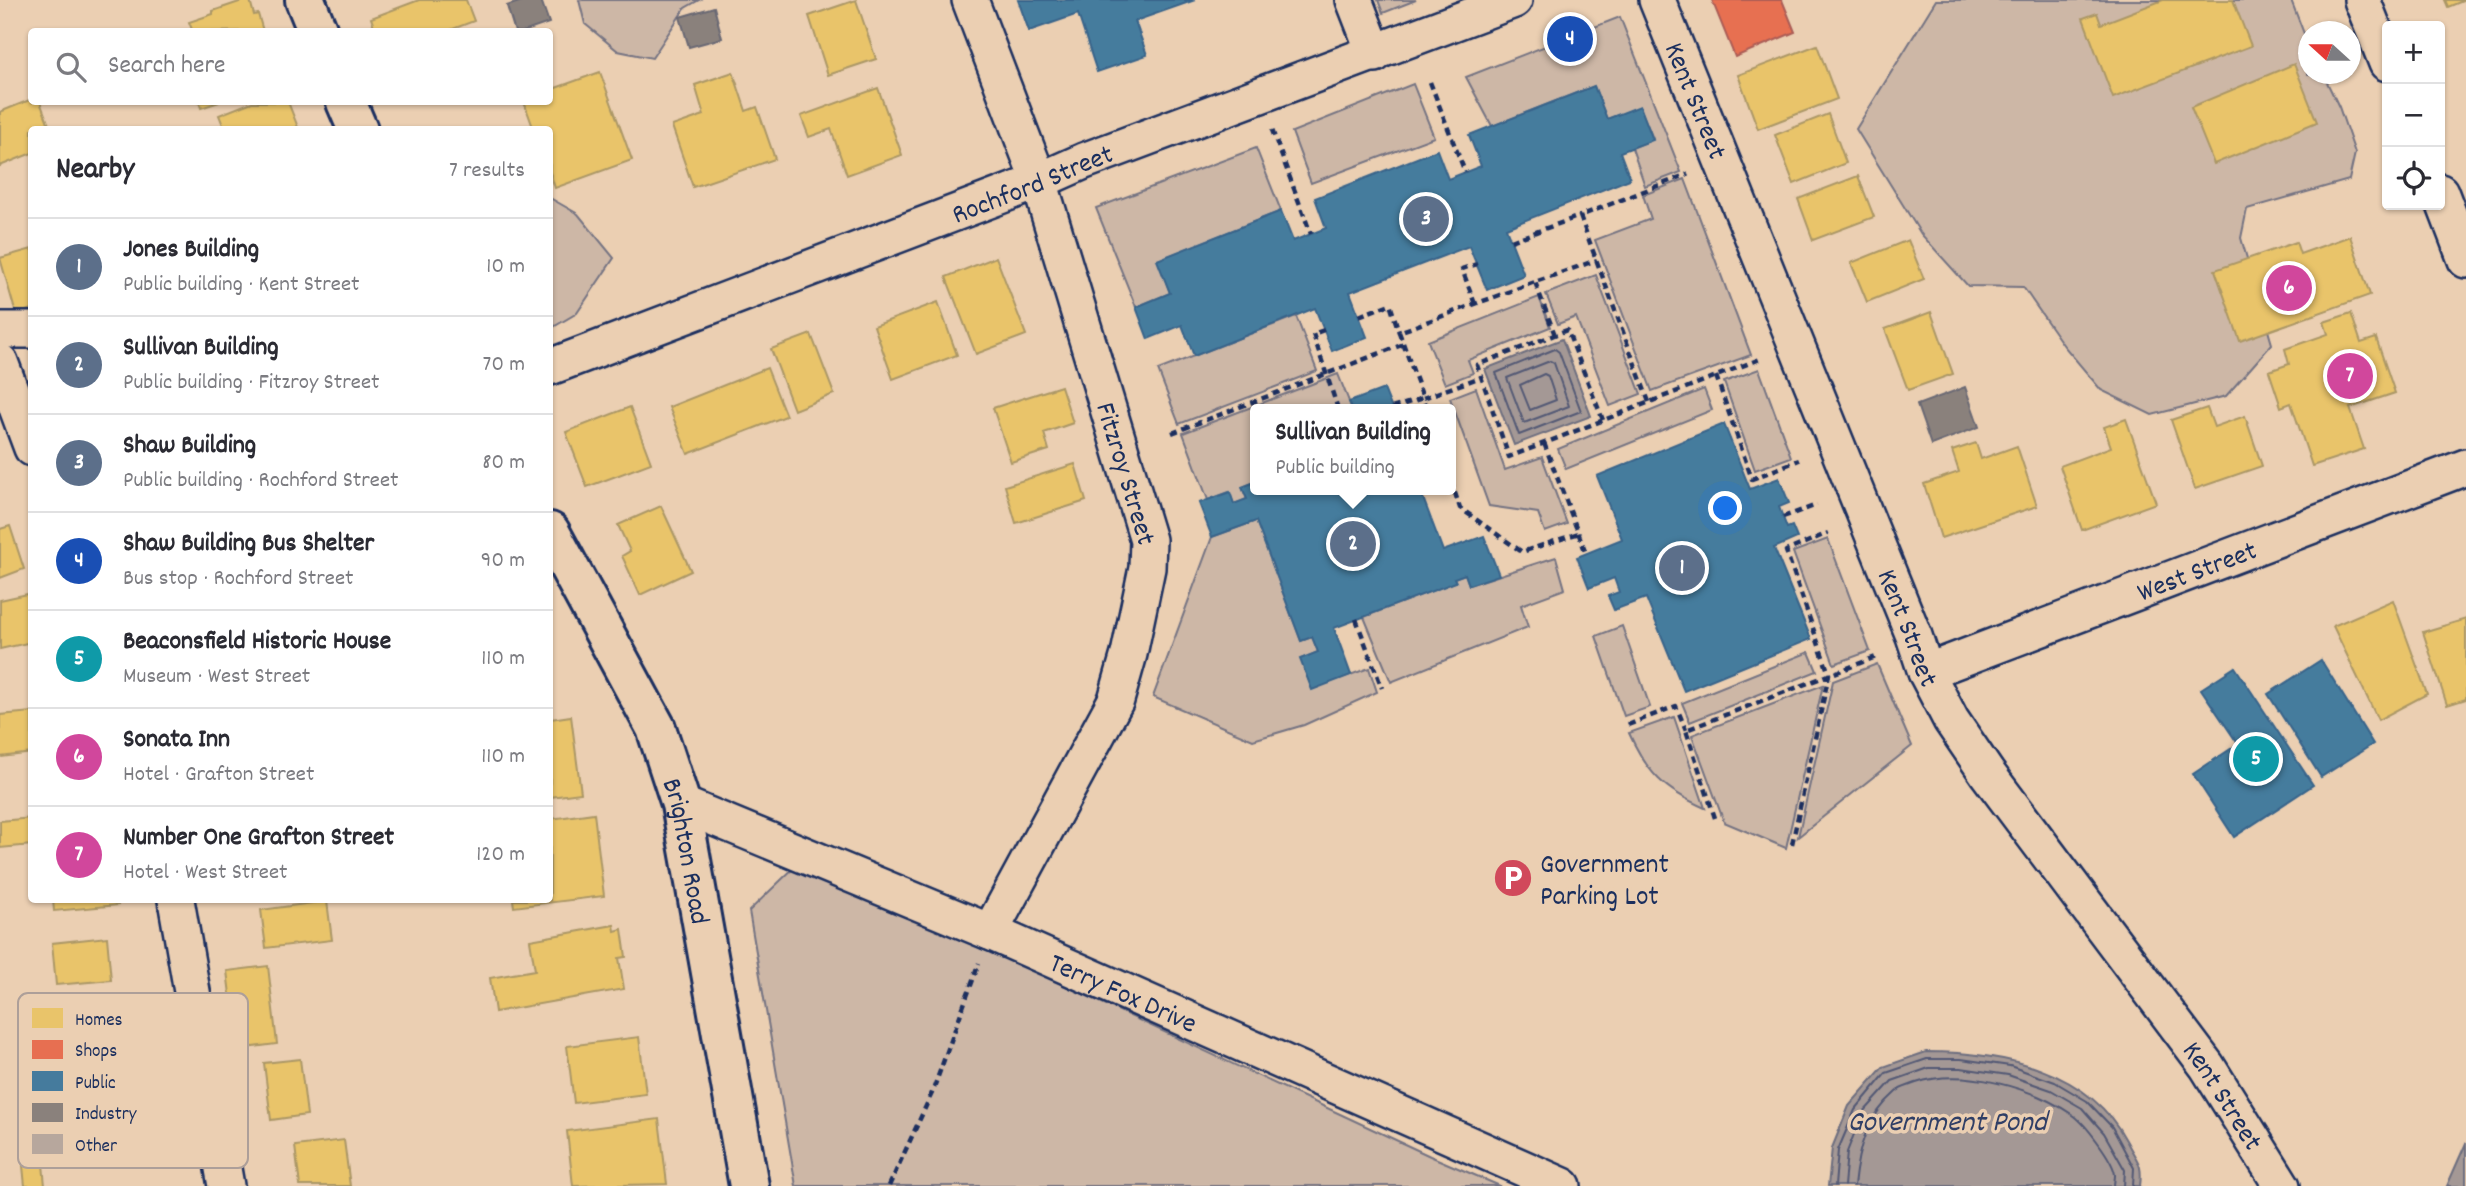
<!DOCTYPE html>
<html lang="en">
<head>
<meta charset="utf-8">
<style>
	:root { --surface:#fff; --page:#f2f2f3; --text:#2b2b33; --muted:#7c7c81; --line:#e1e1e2; --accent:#2563eb }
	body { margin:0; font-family:Dekko,sans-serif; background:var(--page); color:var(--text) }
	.controls { position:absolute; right:21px; top:21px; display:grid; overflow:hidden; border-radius:7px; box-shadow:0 2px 5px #0004 }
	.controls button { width:63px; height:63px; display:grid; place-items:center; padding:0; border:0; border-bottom:2px solid var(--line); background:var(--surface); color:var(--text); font:35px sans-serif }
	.compass { position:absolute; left:2298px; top:21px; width:63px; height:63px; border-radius:50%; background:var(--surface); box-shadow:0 2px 5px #0004; rotate:291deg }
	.you { position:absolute; left:1726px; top:509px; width:24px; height:24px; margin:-18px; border:5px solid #fff; border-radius:50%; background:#1a73e8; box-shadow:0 0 0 10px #1a73e833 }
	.badge { display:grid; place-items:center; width:46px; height:46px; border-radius:50%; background:var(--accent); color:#fff; font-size:23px; font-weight:700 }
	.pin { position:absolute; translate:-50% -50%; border:4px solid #fff; box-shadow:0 2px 7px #0006 }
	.popup { position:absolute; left:1250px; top:404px; width:206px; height:91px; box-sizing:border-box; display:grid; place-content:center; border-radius:7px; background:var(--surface); filter:drop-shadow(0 2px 5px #0005); font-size:23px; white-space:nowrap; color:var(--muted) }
	.popup b { font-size:26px; color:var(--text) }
	.popup::after { content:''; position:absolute; left:50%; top:100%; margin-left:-14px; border:14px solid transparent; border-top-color:var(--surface) }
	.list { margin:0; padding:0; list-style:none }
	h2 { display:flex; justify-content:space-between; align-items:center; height:91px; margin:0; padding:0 28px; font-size:30px }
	h2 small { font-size:23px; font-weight:400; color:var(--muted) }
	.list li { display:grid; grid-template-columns:46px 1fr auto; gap:21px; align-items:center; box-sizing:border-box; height:98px; padding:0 28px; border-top:2px solid var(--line) }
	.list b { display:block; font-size:26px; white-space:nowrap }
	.list p { margin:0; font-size:23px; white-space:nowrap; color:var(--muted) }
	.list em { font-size:23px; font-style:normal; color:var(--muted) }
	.icon { flex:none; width:38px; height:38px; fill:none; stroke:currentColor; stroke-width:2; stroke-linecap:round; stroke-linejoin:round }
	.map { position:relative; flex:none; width:2466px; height:1186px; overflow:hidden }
	.search { position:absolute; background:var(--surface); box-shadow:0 2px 5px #0004; left:28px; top:28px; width:525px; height:77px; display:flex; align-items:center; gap:18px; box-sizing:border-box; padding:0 24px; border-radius:7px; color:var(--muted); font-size:26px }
	.panel { position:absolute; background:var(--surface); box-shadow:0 2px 5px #0004; left:28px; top:126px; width:525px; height:777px; border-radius:7px }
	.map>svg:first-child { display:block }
	.green { fill:#cdb7a6; stroke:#747382; stroke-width:2 }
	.water { fill:#a49895; stroke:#6d6e7f; stroke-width:2 }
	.homes { fill:#e9c46a; stroke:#ab9766; stroke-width:2 }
	.shops { fill:#e76f51; stroke:#aa5c55; stroke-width:2 }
	.public { fill:#457b9d; stroke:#38648a; stroke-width:2 }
	.industry { fill:#8a817c; stroke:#696873; stroke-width:2 }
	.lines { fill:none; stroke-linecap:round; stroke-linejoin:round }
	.shore { stroke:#525974; stroke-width:2 }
	.building { fill:#b7a79d; stroke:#1b2f5e; stroke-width:2 }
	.minor-casing { stroke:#1b2f5e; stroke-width:40 }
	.secondary-casing { stroke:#1b2f5e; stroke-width:44 }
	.path { stroke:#1b2f5e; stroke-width:4.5; stroke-dasharray:7 5; stroke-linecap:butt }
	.minor { stroke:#ebcfb2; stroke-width:35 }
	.secondary { stroke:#ebcfb2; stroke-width:38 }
	.labels { text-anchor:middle; stroke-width:7; stroke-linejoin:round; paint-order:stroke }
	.street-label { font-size:28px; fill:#1b2f5e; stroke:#ebcfb2 }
	.poi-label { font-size:28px; fill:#1b2f5e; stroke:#ebcfb2; text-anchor:start }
	.water-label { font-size:30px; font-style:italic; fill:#303f66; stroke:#ebcfb2 }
	.key { fill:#ebcfb2; stroke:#ad9f99; stroke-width:2 }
	.key-label { font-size:19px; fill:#1b2f5e }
</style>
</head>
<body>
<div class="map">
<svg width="2466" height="1186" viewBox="0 0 2466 1186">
	<rect width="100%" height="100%" fill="#ebcfb2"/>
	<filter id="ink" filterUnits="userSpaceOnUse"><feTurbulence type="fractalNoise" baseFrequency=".0143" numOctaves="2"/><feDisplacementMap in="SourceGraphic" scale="14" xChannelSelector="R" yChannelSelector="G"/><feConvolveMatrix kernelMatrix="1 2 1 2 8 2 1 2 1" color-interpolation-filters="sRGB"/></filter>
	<g filter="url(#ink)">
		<g class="green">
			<path d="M579,0h120l-14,8 -33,50 -34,-7 -33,-27z"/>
			<path d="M1378,0h38l-33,13z"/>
			<path d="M1936,0h355l17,44v30h15l16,33 16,46 -6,27 -102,29 -6,29 31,106 -46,52 -74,19 -51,-25 -37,-44 -41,-59 -55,-1 -47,-52 -65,-105z"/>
			<path d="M1620,17l61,155 -36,14 -13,-38 21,-9 -13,-32 -33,12 -13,-33 -102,40 -26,-49z"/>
			<path d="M1413,84l21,53 -123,46 -19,-51z"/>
			<path d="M1256,148l25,63 -123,49 12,33 -34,14 -40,-99z"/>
			<path d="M1685,179l66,176 -99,36 -57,-151 56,-21 -8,-24z"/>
			<path d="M550,198l28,16 36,44 -37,55 -27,16z"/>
			<path d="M1596,275l45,119 -31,12 -34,-89 -18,7 -12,-30z"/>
			<path d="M1539,297l11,30 -82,33 5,13 -28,11 -17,-43z"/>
			<path d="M1296,316l21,55 -138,53 -21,-54z"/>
			<path d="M1759,369l32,88 -36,13 -31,-88z"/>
			<path d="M1338,374l14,35h-97v73l-13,5 5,12 -13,5 -5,-12 -21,8 -25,-67z"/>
			<path d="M1476,388l29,82 37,-13 25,67 -22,8 -7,-19 -49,-7 -39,-108z"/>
			<path d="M1704,389l8,21 -146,59 -8,-20z"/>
			<path d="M1256,521l45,120 11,-4 6,15 -17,7 11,30 57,-21 8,24 -73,33 -51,15 -100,-43 59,-160z"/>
			<path d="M1828,539l42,112 -36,13 -41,-112z"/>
			<path d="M1556,557l9,32 -44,16 7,22 -137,55 -27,-65 91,-35 -1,-4 11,-4 4,11z"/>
			<path d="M1622,626l28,81 -26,9 -28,-80z"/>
			<path d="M1809,652l8,19 -127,51 -8,-19z"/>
			<path d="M1877,664l35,82 -114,91 35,-156z"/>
			<path d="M1823,685l-37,163 -62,-26 -32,-87z"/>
			<path d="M1674,717l31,91c-41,-18 -58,-35 -76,-75z"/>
			<path d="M800,862l630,294 70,30h-704l-47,-275z"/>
		</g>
		<g class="water">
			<path d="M1562,339l29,77 -77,29 -29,-76z"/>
			<path d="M1926,1052c76,0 163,17 201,90 10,20 16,20 13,44h-312l4,-38 17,-42 34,-39z"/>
			<path d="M2466,1143v43h-19z"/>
		</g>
		<g class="homes">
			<path d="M245,0h5l4,15 4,-1 5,17 -70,1 -4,-10 24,-8v-3z"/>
			<path d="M419,0h47l8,21 -29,11h-69l-5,-14z"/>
			<path d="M856,0l20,59 -48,16 -19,-59z"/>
			<path d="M2163,0h70l18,46 -138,52 -30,-80 14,-5 4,11z"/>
			<path d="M2445,0h20l-17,7z"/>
			<path d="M1817,45l20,54 -79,30 -20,-54z"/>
			<path d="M2294,64l23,58 -103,42 -23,-57z"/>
			<path d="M600,72l32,88 -77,28 -5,-16v-42h-16l-10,-28h26v-12z"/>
			<path d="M733,72l13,39 11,-4 18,52 -82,28 -21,-61 32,-11 -9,-30z"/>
			<path d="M878,88l24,67 -55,20 -16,-46 -22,8 -8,-21z"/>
			<path d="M32,99v3h8l11,28h-19v23l-32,13v-54z"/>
			<path d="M199,102h20l-18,6z"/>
			<path d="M252,102h36l11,28h-74l-6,-15z"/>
			<path d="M1828,114l18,49 -52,21 -19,-49z"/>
			<path d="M1858,176l16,41 -61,23 -15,-41z"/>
			<path d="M2350,236l20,59 -130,46 -25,-71 81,-28 4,12z"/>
			<path d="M1908,240l16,39 -57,23 -16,-39z"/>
			<path d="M32,249v60l-16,5 -16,-56z"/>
			<path d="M996,257l30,78 -50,19 -30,-77z"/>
			<path d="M938,302l19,53 -64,24 -19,-53z"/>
			<path d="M1931,312l22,62 -45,16 -23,-61z"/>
			<path d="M2351,313l10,30 15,-5 19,55 -45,15 14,41 -52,17 -21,-63 -10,4 -12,-36 20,-7 -4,-15 43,-15 -4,-12z"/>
			<path d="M811,334l23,60 -40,16 -23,-61z"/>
			<path d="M767,368l19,48 -98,38 -19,-47z"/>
			<path d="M1061,386l12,37 -29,10 5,17 -38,12 -18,-54z"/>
			<path d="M630,407l21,56 -64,24 -21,-55z"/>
			<path d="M2207,408l7,19 31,-11 17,50 -67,23 -24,-69z"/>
			<path d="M2126,419l30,84 -74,27 -22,-64 51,-19 -7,-20z"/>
			<path d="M1976,443l5,16 36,-13 20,60 -96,32 -17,-54 35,-12 -7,-21z"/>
			<path d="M1075,464l11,37 -70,22 -11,-37z"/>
			<path d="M661,506l30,65 -51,24 -18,-39 8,-5 -12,-26z"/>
			<path d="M10,526l14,43 -24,9v-49z"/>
			<path d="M32,593v49l-32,7v-49z"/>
			<path d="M2393,600l34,94 -49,26 -45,-94z"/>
			<path d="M2466,619v80l-19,6 -24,-73z"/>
			<path d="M32,712v41l-32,4v-42z"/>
			<path d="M571,716l10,77 -31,4v-78z"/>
			<path d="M594,813l10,83 -90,11 -1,-7h37v-81z"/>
			<path d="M32,818v27l-32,3v-27z"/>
			<path d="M53,900h64l1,5 -64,6z"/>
			<path d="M327,901l5,39 -66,8 -5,-38z"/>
			<path d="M614,925l1,6 7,-2 4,28 -7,1 5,31 -129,23 -5,-34 45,-8 -5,-30z"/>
			<path d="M107,937l4,43 -55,5 -4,-42z"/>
			<path d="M268,966l9,78 -40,5 -10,-78z"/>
			<path d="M124,1011l8,77 -73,8 -8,-78z"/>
			<path d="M639,1037l7,57 -72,9 -7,-57z"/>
			<path d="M300,1059l7,56 -36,5 -7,-57z"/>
			<path d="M143,1114l4,41 -69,7 -4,-41z"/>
			<path d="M659,1119l8,65 -94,2 -6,-55z"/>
			<path d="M344,1140l6,46h-50l-5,-40z"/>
			<path d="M43,1164l2,22h-20l-2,-20z"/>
		</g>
		<path class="shops" d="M1712,0h70l13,32 -60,25z"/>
		<g class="public">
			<path d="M1018,0h177l-60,21 12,34 -50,17 -19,-58 -49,17z"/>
			<path d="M1594,86l13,33 33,-13 13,34 -33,12 10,27 -124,49 18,47 -37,15 -18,-44 -119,46 17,45 -35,14 -17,-43 -121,48 -12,-31 -34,14 -12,-32 34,-14 -13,-33 124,-49 12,30 18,-7 15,-6 -11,-30 122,-48 11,29 33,-13 -12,-31z"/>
			<path d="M1384,389l8,20h-40l-3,-7z"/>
			<path d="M1724,424l26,65 29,-11 10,25 -10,4 8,21 5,-2 5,12 -23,10 37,91 -127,52 -38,-93 -32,12 -6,-14 11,-4 -5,-14 -25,10 -12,-31 45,-18 -25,-63z"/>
			<path d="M1255,482v8h165l23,61 41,-15 15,39 -30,10 -4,-11 -11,4 2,4 -122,46 17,47 -39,15 -12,-31 18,-7 -6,-15 -11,4 -45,-120 -44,16 -13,-34 31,-11 4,12 13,-5 -5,-12z"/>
			<path d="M2321,660l52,84 -52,33 -53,-83z"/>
			<path d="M2235,667l78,118 -79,52 -41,-63 45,-30 -37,-55z"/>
		</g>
		<g class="industry">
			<path d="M525,0h16l8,23 -26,9h-8l-8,-26z"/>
			<path d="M714,7l8,31 -33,9 -9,-30z"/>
			<path d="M1965,387l14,40 -48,18 -14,-40z"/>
		</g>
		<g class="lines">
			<g class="shore">
				<path d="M1555,349l4,3 22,59 -62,24 -23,-62z"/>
				<path d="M1550,361l4,2 15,43 -45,17 -17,-45z"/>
				<path d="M1544,374l4,2 8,24 -26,10 -10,-25z"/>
				<path d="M1835,1186l3,-36 17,-40 31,-37 41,-14h34l49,7 45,16 32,19 25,26 22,41 -1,18"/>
				<path d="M1844,1186l3,-34 15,-38 30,-33 37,-13h32l47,7 43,15 31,18 22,25 21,37 -1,16"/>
				<path d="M1854,1186c4,-38 12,-68 42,-94 5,-5 13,-6 20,-9 47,-16 117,5 157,32 12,8 41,46 42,60 0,4 -1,7 -1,11"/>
			</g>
		</g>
		<path class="building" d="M1576,31l4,10 -15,6 -5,-10z"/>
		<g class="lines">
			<g class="minor-casing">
				<g id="minor">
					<path id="s1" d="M970,0l69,181 109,359 -1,28 -18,86 -13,46 -126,232"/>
					<path d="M1354,0l21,54"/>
					<path id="s2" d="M1657,0l257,636 12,36 25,48 36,53 220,293 75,120"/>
					<path d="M2362,0l25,63"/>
					<path d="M2440,192l26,68"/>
					<path d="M0,330h32"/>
					<path d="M0,362l32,86"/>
					<path id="s3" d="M550,367l489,-186 45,-20 430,-161"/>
					<path id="s4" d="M1926,672l540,-205"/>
					<path id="s5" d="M681,804l309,128 573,254"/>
					<path d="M176,900l50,286"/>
				</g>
			</g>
			<g class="secondary-casing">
				<g id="secondary">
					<path d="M305,0l13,32"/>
					<path d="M346,102l12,28"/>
					<path id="s6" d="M550,532l106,196 25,76 68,382"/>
				</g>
			</g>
			<g class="path">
				<path d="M1430,82l35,90"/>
				<path d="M1272,130l39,104"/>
				<path d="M1511,241l69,-25"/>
				<path d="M1475,304l-13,-35 15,-5"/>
				<path d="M1359,316l31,-12 9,28"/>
				<path d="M1324,330l-11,4 25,75"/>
				<path d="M1555,335l-20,-53 62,-22"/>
				<path d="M1716,376l36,103 47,-19"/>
				<path d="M1649,402l-69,-186 108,-42"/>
				<path d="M1392,408l31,-10 -24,-66 136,-50"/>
				<path d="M1427,409l-4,-11 58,-21"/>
				<path d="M1603,420l-36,-90 -90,35 32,92 251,-98"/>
				<path d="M1172,433l232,-89"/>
				<path d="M1544,443l42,110"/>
				<path d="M1451,481l9,27 62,44 57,-19"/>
				<path d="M1783,517l34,-12"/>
				<path d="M1356,619l26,69"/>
				<path d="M1628,725l48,-19 10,24"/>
				<path d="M1715,818l-29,-88 190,-73"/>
				<path d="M1792,844l37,-170 -43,-123 42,-18"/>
				<path d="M889,1186l43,-93 47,-130"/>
			</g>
			<use href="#minor" class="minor"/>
			<use href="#secondary" class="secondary"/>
		</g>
	</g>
	<defs>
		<g id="parking-disc" transform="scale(2.0125)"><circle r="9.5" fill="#d1495b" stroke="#ebcfb2"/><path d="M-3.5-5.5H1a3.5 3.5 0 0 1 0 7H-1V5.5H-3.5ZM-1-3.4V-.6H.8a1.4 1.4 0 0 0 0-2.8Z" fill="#fff"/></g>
	</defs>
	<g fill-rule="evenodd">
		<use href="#parking-disc" x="1513" y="878"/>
	</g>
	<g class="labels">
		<g class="street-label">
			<text dy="10" stroke="none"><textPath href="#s2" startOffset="108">Kent Street</textPath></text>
			<text dy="10" stroke="none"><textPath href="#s3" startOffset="516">Rochford Street</textPath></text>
			<text dy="10" stroke="none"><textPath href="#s1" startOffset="499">Fitzroy Street</textPath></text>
			<text dy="10" stroke="none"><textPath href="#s4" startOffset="289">West Street</textPath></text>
			<text dy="10" stroke="none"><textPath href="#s2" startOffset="676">Kent Street</textPath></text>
			<text dy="10" stroke="none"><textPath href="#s6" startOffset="350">Brighton Road</textPath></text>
			<text dy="10" stroke="none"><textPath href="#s5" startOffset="481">Terry Fox Drive</textPath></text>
			<text dy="10" stroke="none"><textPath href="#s2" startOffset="1242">Kent Street</textPath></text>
		</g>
		<g class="poi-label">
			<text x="1540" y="872">Government<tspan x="1540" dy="32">Parking Lot</tspan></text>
		</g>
		<g class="water-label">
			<text x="1947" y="1130">Government Pond</text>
		</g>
	</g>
	<rect x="18" y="993" width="230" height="175" rx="10" class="key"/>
	<rect x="32" y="1008" width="31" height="20" fill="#e9c46a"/>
	<rect x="32" y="1040" width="31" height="19" fill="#e76f51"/>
	<rect x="32" y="1071" width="31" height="20" fill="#457b9d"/>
	<rect x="32" y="1103" width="31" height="19" fill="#8a817c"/>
	<rect x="32" y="1134" width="31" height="20" fill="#b7a79d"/>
	<g class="key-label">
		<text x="75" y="1025">Homes</text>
		<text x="75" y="1056">Shops</text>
		<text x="75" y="1088">Public</text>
		<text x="75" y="1119">Industry</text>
		<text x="75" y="1151">Other</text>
	</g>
</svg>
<div class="controls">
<button>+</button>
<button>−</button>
<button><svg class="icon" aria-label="locate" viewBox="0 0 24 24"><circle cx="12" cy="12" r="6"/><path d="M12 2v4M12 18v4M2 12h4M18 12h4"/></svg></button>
</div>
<svg class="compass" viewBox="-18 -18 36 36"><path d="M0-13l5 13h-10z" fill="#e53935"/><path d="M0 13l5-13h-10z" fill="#7c7c81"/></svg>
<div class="you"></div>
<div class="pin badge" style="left:1682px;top:568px;background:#5c6f8a">1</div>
<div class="pin badge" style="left:1353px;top:544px;background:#5c6f8a">2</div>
<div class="popup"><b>Sullivan Building</b>Public building</div>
<div class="pin badge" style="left:1426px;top:219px;background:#5c6f8a">3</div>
<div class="pin badge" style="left:1570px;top:39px;background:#1a4fb4">4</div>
<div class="pin badge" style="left:2256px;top:759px;background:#0f9aa8">5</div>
<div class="pin badge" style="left:2289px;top:288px;background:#d1479c">6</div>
<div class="pin badge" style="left:2350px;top:376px;background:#d1479c">7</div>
<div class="search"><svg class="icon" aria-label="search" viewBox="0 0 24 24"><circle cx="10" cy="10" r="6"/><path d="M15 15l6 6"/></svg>Search here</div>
<section class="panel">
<h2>Nearby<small>7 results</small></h2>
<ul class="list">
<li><span class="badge" style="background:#5c6f8a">1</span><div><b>Jones Building</b><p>Public building · Kent Street</p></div><em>10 m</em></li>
<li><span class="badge" style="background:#5c6f8a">2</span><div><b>Sullivan Building</b><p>Public building · Fitzroy Street</p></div><em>70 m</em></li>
<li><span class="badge" style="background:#5c6f8a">3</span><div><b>Shaw Building</b><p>Public building · Rochford Street</p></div><em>80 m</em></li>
<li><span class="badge" style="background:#1a4fb4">4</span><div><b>Shaw Building Bus Shelter</b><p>Bus stop · Rochford Street</p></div><em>90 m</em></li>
<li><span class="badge" style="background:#0f9aa8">5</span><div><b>Beaconsfield Historic House</b><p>Museum · West Street</p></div><em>110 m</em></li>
<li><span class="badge" style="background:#d1479c">6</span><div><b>Sonata Inn</b><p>Hotel · Grafton Street</p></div><em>110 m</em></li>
<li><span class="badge" style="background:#d1479c">7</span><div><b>Number One Grafton Street</b><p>Hotel · West Street</p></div><em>120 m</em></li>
</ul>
</section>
</div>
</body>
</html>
